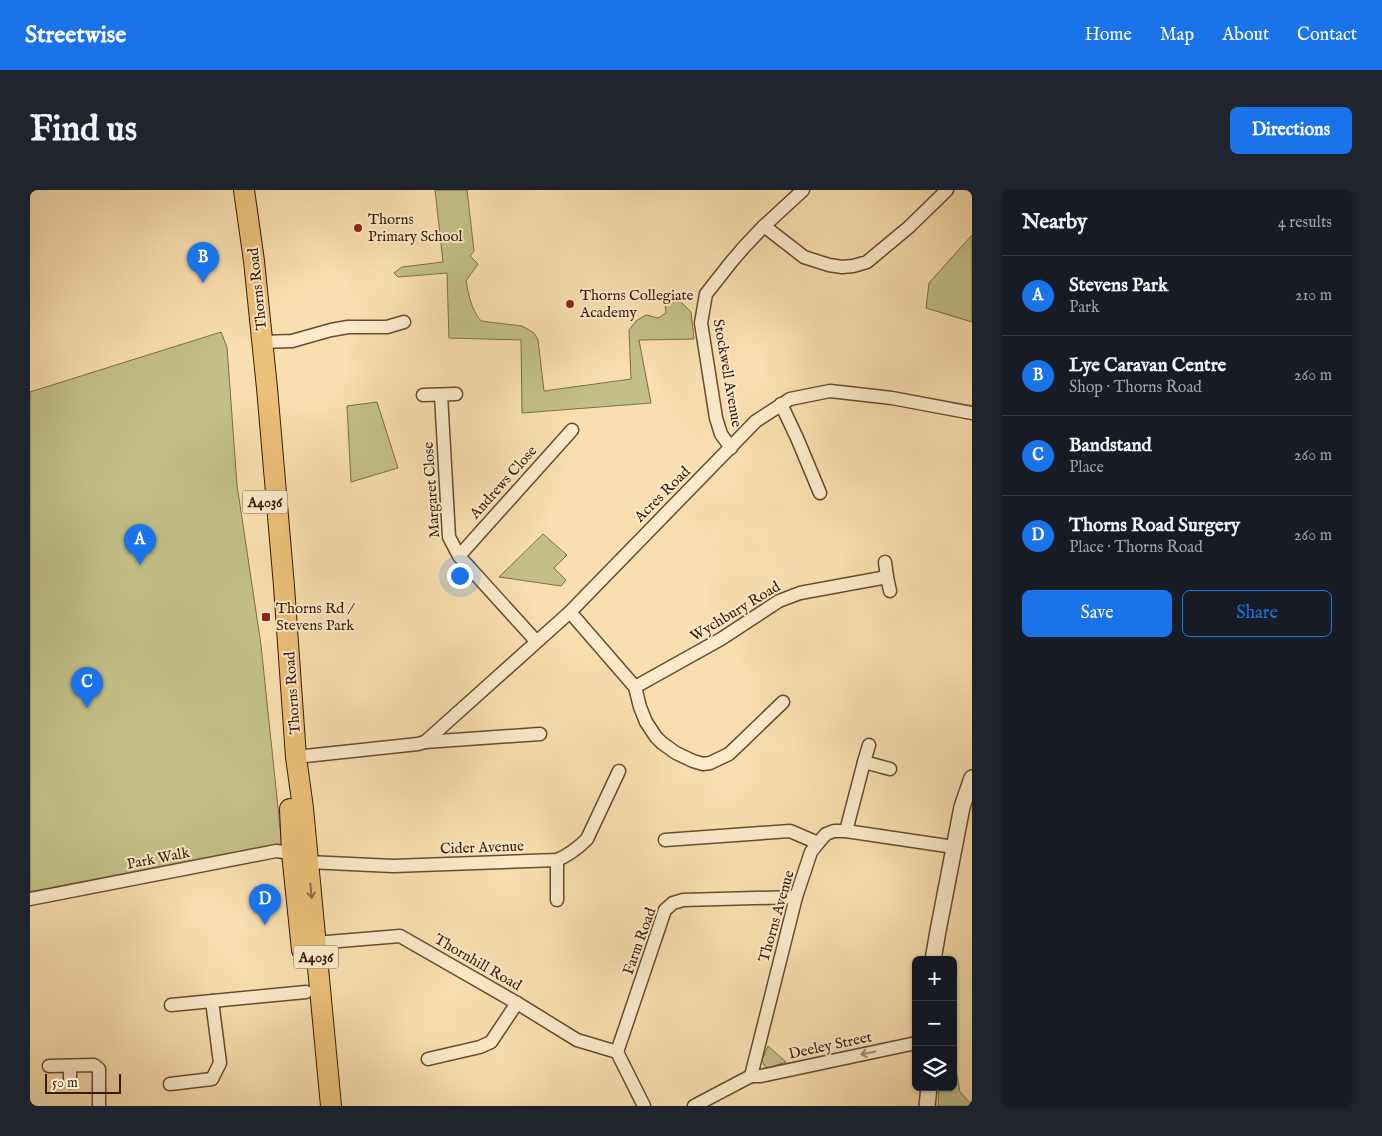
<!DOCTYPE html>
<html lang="en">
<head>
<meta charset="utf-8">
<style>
	:root { --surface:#171b24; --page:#20242c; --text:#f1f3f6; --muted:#9ea1a6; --line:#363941; --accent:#1a73e8 }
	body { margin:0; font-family:"IM FELL English",serif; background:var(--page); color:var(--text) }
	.controls { position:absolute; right:15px; bottom:15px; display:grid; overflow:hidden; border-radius:8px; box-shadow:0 1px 4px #0004 }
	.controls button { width:45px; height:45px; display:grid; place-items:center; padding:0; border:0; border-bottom:1px solid var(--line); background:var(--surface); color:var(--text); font:25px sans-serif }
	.scale { position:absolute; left:15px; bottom:12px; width:76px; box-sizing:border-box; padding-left:5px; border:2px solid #381a06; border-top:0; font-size:14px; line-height:18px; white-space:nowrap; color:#381a06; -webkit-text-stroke:4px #fbeacb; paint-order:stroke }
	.you { position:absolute; left:429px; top:385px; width:18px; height:18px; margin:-12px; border:4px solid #fff; border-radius:50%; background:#1a73e8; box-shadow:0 0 0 8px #1a73e833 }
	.badge { display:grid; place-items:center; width:32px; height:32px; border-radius:50%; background:var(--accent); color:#fff; font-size:16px; font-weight:700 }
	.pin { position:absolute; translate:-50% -41px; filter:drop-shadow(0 1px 2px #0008) }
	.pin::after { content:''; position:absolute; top:26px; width:18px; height:15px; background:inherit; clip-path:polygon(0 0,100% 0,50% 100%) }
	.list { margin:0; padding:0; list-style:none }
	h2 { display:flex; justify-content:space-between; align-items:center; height:65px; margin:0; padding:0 20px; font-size:21px }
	h2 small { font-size:16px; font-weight:400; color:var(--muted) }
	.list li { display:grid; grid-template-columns:32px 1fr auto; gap:15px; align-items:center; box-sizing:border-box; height:80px; padding:0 20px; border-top:1px solid var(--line) }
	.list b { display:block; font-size:19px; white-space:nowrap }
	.list p { margin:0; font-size:16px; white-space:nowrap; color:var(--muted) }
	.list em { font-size:16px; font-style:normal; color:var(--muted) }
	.actions { display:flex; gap:10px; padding:15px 20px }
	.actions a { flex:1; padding:11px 0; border:1px solid var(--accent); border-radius:8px; text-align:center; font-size:18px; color:var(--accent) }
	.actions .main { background:var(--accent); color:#fff }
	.icon { flex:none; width:28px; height:28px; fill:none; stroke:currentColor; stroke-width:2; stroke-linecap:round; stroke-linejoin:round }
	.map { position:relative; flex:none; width:942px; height:916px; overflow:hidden; border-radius:8px }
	header { display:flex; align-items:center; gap:30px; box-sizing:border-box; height:70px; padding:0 25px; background:var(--accent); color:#fff }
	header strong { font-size:24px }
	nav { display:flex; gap:28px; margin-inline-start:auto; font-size:18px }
	.intro { display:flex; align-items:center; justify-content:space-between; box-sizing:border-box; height:120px; padding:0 30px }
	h1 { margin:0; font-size:35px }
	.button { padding:12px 22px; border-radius:8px; background:var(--accent); color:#fff; font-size:18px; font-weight:700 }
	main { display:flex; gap:30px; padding:0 30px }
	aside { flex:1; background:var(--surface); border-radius:8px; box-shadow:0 1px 4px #0004 }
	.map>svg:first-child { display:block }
	.green { fill:#c3c087; stroke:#7e6d46 }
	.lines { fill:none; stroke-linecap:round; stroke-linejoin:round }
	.minor-casing { stroke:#684b30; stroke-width:15 }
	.tertiary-casing { stroke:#684b30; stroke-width:18 }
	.trunk-casing { stroke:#381a06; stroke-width:22 }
	.minor { stroke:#fbeacb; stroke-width:12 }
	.tertiary { stroke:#fbeacb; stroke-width:15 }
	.trunk { stroke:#ecc078; stroke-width:20 }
	.oneway { stroke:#926d3f }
	.oneway2 { stroke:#a38c72 }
	.poi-dot { fill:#8f2418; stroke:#fbeacb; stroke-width:2 }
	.labels { text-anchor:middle; stroke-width:4; stroke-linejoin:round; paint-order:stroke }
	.shield { fill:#fbeacb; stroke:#725841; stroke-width:1 }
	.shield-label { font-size:14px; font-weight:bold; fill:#381a06 }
	.poi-label { font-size:15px; fill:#381a06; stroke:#fbeacb; text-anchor:start }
	.street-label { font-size:15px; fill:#381a06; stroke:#fbeacb }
</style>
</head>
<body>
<header>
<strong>Streetwise</strong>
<nav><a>Home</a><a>Map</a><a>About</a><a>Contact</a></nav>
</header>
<div class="intro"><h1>Find us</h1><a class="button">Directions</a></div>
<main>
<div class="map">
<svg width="942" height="916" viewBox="0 0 942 916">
	<rect width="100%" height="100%" fill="#f9dfaf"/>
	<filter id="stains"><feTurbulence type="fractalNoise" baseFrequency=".004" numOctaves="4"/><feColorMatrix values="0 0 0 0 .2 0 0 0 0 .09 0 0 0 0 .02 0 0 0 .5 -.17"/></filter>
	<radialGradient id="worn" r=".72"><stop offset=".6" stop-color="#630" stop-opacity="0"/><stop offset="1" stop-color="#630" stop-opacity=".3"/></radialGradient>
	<g class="green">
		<path d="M405,0h32l7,61 -4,5 8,8 -12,17c3,15 5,28 15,40l41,5 12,7 4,7 6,51 87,-12 -2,-49 7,-9 10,-6 12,3 8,-5 -1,-9 7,-11 19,19 3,27 -55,1 12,63 -129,10 -1,-73 -72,-2 -2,-65 -49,4 -4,-4 8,-6 41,-5z"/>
		<path d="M942,45v87l-46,-14 3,-25z"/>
		<path d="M191,142l6,15 10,138 24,160 21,201 -252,49v-503z"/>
		<path d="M347,212l21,66 -47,14 -4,-76z"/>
		<path d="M513,344l24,21 -13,13 12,12 -5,6 -62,-9z"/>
		<path d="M738,856l18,16 -18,6 -4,-3 -2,-5z"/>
		<path d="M923,863l7,39 12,13v1h-34l1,-19h14z"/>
	</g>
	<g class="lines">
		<g class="minor-casing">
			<g id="minor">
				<path d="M734,36l40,31 25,8 13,2 11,-1 14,-4 42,-35 38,-37"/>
				<path d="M232,152l30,-1 39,-11 17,-3h39l17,-5"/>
				<path d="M393,205l33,-1"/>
				<path d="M411,205l8,142 10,19 77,85"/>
				<path d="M751,214l16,34 23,55"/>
				<path d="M701,258l-10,-14 -5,-16 -15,-95 5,-29 26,-33 13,-15 19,-20 39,-36"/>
				<path d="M429,366l113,-126"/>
				<path d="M855,372l2,15 3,14"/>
				<path d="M540,422l65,75 5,20 6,15 10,15 6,6 14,10 17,8 10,3 7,-1 19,-9 54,-52"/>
				<path d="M605,497l86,-48 58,-38 21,-8 87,-16"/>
				<path d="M395,552l145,-130 186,-191 34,-22 40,-8 62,7 80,15"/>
				<path d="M266,567l122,-13 7,-2 115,-8"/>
				<path d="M834,572l26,7"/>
				<path d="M816,641l18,-69 5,-17"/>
				<path d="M635,650l125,-9 28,12"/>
				<path d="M527,670v40"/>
				<path d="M278,672l85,4 164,-6c12,-5 21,-12 30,-21l32,-68"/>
				<path d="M0,709l246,-48 16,2"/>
				<path d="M285,753l85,-7 117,67 60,37 40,12"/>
				<path d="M141,815l135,-13"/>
				<path d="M587,862l48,-142 8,-7 10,-3 113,-3"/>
				<path d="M587,862l27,54"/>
				<path d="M398,869l52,-12 11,-5 26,-39"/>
				<path d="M19,876l45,-1 5,4v37"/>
				<path d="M40,876v16"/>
				<path d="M721,886h10l155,-33"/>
				<path d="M140,894l42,-5 8,-16 -8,-62"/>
				<path d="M664,916l57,-30 45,-179 15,-45 7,-9 8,-9 8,-3h12l108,16"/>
			</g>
		</g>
		<g class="tertiary-casing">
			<g id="tertiary">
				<path d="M903,770l5,-29 24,-124 10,-29"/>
				<path d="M897,916l2,-19"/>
			</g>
		</g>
		<g class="trunk-casing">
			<g id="trunk">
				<path d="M214,0l10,71 13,127 17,198 12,171 7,51 28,298"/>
				<path d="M260,619l2,44 10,97"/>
			</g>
		</g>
		<use href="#minor" class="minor"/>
		<use href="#tertiary" class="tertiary"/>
		<use href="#trunk" class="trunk"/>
	</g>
	<defs><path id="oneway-shaft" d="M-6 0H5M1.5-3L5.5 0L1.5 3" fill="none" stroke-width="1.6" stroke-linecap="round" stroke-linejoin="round" transform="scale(1.25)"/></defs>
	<use class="oneway" href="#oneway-shaft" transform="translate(281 701) rotate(85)"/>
	<use class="oneway2" href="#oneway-shaft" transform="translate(838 863) rotate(168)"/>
	<g class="poi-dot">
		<circle cx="328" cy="38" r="5"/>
		<circle cx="540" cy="114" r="5"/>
		<rect x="231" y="422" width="10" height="10" rx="2.5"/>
	</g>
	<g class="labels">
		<g class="shield">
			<rect x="212.5" y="300.5" width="45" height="23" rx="4"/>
			<rect x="263.5" y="755.5" width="45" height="23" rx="4"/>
		</g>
		<g class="shield-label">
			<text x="235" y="317">A4036</text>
			<text x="286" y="772">A4036</text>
		</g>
		<g class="poi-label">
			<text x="338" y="34">Thorns<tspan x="338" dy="17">Primary School</tspan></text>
			<text x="550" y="110">Thorns Collegiate<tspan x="550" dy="17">Academy</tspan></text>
			<text x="246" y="423">Thorns Rd /<tspan x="246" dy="17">Stevens Park</tspan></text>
		</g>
		<g class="street-label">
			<text transform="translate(227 99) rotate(-96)" y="5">Thorns Road</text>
			<text transform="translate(698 183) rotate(80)" y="5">Stockwell Avenue</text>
			<text transform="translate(473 292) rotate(-48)" y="5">Andrews Close</text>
			<text transform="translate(401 300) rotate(-94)" y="5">Margaret Close</text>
			<text transform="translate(632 304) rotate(-45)" y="5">Acres Road</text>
			<text transform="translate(705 421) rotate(-31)" y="5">Wychbury Road</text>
			<text transform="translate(262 503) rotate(-94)" y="5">Thorns Road</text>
			<text transform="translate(452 657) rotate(-2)" y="5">Cider Avenue</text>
			<text transform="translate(128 668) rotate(-11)" y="5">Park Walk</text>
			<text transform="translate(746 726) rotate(-74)" y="5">Thorns Avenue</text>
			<text transform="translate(609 751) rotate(-70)" y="5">Farm Road</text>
			<text transform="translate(448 772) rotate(30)" y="5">Thornhill Road</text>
			<text transform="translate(800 855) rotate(-12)" y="5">Deeley Street</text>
		</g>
	</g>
	<rect width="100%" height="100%" filter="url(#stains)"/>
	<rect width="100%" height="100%" fill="url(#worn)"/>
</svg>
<div class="controls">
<button>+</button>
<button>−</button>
<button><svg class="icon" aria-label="layers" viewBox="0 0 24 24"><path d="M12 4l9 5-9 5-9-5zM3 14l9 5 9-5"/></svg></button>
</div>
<div class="scale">50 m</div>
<div class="you"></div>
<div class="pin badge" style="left:110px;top:375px">A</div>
<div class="pin badge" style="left:173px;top:93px">B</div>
<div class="pin badge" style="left:57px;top:518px">C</div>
<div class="pin badge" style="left:235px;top:735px">D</div>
</div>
<aside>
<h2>Nearby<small>4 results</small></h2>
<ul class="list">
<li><span class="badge">A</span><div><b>Stevens Park</b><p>Park</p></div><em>210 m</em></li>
<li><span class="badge">B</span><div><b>Lye Caravan Centre</b><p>Shop · Thorns Road</p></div><em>260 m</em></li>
<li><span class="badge">C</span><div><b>Bandstand</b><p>Place</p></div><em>260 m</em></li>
<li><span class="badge">D</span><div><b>Thorns Road Surgery</b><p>Place · Thorns Road</p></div><em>260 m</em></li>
</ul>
<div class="actions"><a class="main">Save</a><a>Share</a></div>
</aside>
</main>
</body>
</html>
